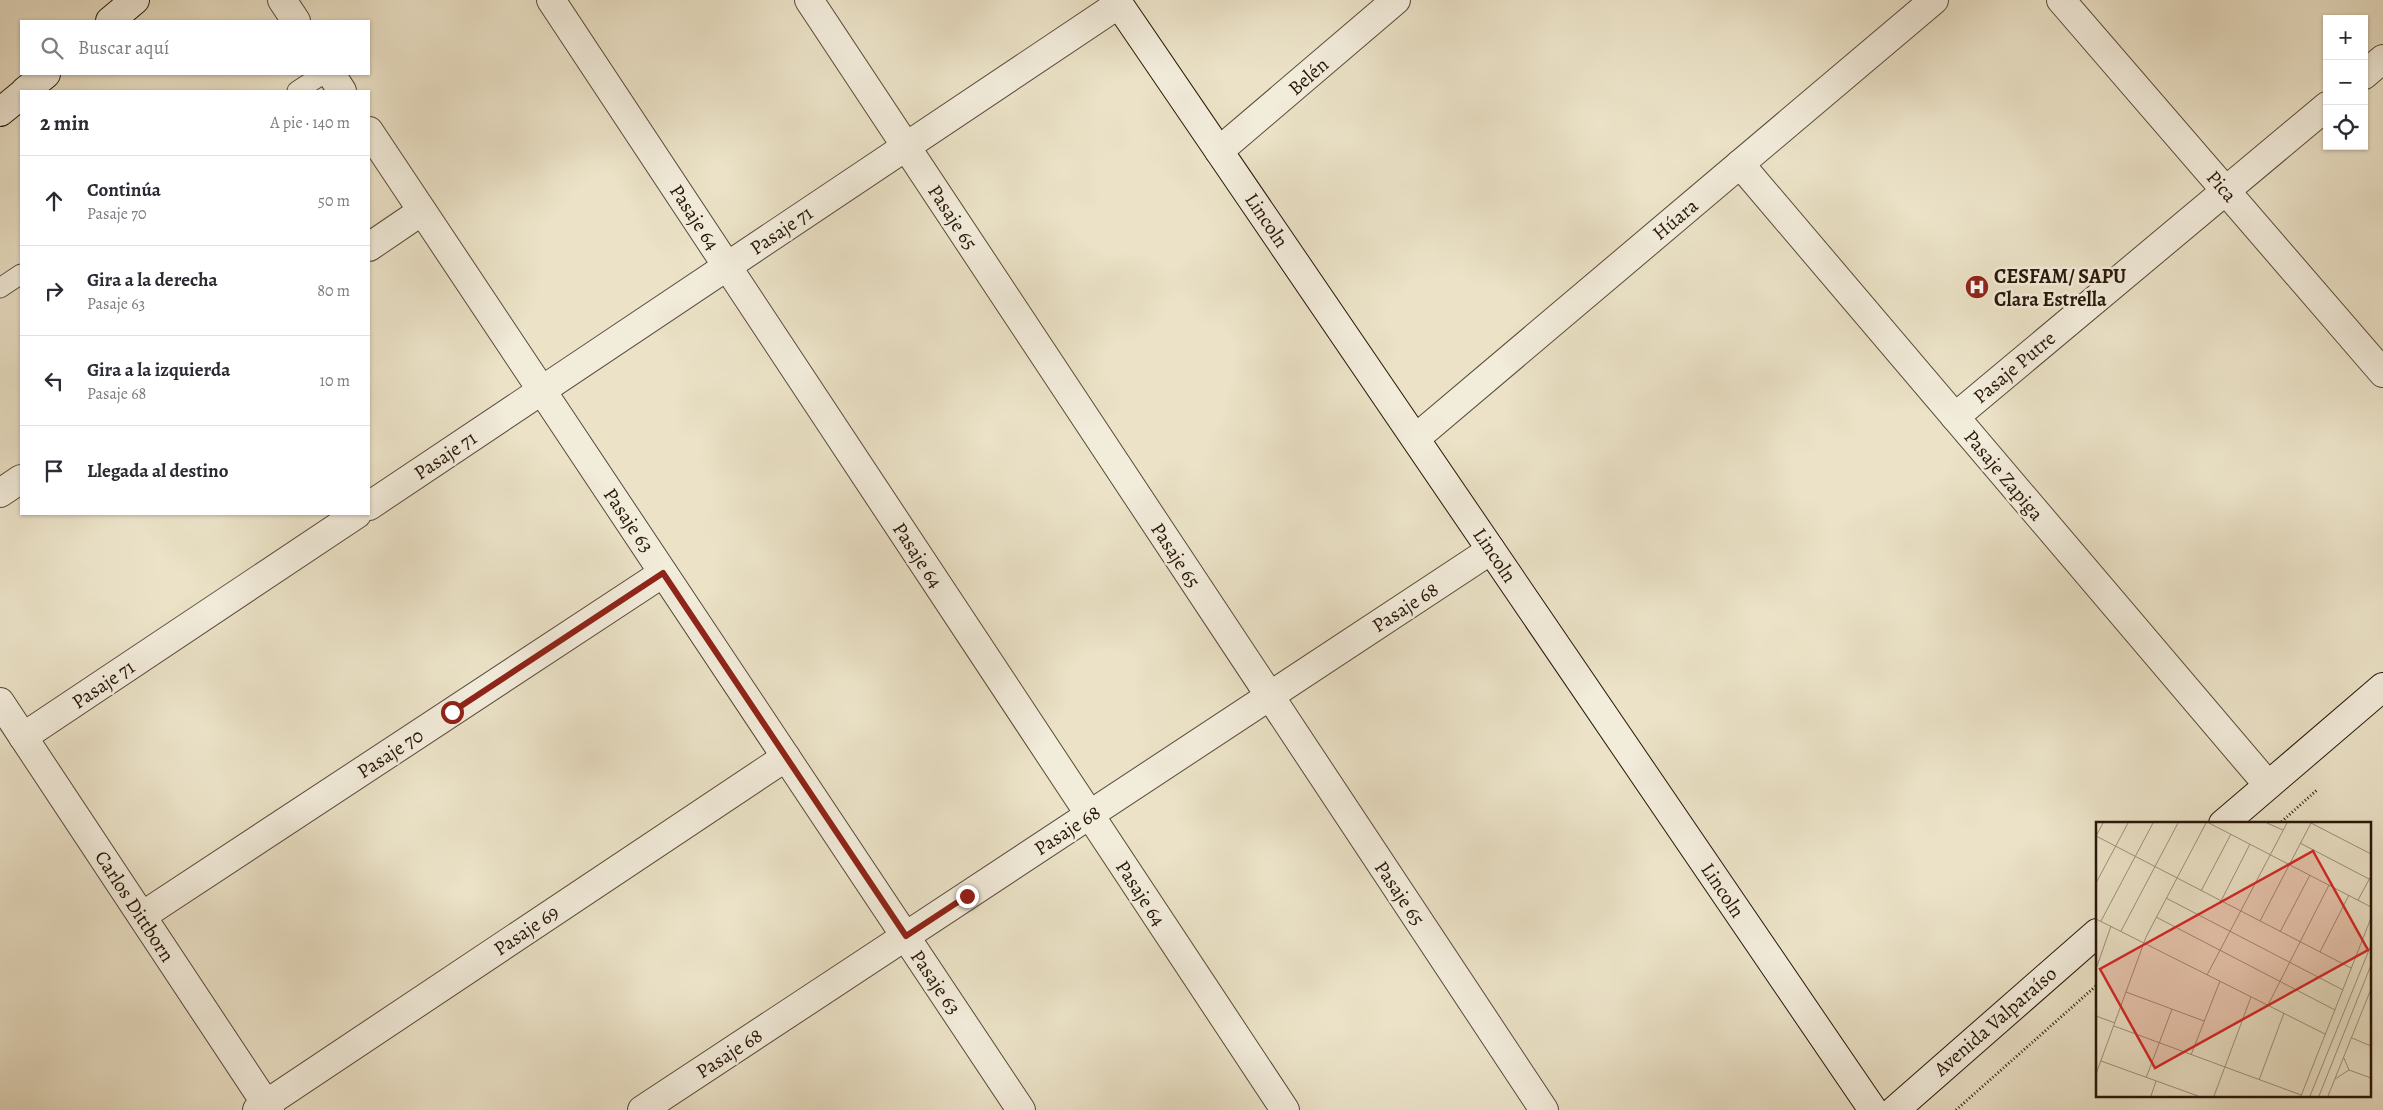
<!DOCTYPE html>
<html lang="es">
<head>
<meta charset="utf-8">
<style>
	:root { --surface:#fff; --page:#f7f7f7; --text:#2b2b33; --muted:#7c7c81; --line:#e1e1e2 }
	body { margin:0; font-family:Alegreya,serif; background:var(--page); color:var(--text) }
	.controls { position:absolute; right:15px; top:15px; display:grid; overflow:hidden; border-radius:0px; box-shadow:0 1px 4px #0004 }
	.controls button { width:45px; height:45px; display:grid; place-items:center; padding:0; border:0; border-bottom:1px solid var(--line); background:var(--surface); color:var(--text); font:25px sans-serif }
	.stop { position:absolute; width:15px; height:15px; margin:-11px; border:4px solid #8f2418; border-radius:50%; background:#fff }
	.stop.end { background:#8f2418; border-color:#fff; box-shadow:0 1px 5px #0008 }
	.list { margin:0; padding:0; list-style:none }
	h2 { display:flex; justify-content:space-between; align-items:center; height:65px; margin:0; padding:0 20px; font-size:21px }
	h2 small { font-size:16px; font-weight:400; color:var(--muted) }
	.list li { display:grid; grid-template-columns:32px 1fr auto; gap:15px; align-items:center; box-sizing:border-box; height:90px; padding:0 20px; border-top:1px solid var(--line) }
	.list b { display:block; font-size:19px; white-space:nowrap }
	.list p { margin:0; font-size:16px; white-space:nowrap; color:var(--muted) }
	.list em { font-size:16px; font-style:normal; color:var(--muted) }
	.icon { flex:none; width:28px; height:28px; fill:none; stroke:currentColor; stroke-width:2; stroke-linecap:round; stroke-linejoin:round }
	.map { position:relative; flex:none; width:2383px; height:1110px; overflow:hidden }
	.search { position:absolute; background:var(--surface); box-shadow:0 1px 4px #0004; left:20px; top:20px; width:350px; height:55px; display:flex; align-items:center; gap:12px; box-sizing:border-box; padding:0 18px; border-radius:0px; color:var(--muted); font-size:19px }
	.panel { position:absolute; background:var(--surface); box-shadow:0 1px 4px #0004; left:20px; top:90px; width:350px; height:425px; border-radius:0px }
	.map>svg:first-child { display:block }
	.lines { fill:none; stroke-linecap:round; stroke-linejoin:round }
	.lane-casing { stroke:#5a4a38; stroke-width:21 }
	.street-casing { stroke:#5a4a38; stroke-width:30 }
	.secondary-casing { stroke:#291708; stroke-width:30 }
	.path { stroke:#291708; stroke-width:3; stroke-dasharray:1 2.5; stroke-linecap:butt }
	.lane { stroke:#f2ecdb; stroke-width:19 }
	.street { stroke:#f2ecdb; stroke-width:28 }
	.secondary { stroke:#f2ecdb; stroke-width:28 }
	.route { stroke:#8f2418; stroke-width:6 }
	.labels { text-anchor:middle; stroke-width:5; stroke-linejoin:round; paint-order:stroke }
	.street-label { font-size:20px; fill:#291708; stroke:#f2ecdb }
	.poi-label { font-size:20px; font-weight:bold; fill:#291708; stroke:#f2ecdb; text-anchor:start }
	.inset-road { fill:none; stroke:#9d917b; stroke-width:1 }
	.view { fill:#d62828; fill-opacity:0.15; stroke:#d62828; stroke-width:2.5 }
	.inset-edge { fill:none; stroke:#291708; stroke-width:2.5 }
</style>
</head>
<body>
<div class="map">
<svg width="2383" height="1110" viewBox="0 0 2383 1110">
	<rect width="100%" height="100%" fill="#ebe2c7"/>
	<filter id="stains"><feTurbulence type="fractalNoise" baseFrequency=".004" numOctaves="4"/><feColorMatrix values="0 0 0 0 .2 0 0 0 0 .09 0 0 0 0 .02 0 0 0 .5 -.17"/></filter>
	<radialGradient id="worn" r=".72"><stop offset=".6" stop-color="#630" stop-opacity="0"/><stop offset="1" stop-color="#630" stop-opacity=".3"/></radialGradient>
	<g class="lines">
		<g class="lane-casing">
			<g id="lane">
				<path d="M297,91l26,-17"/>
				<path d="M0,288l21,-14"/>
			</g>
		</g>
		<g class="street-casing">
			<g id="street">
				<path d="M282,0l14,21"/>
				<path d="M551,0l734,1110"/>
				<path d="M809,0l735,1110"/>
				<path d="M2061,0l322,373"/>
				<path d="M331,74l11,17"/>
				<path d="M2364,75l19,-16"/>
				<path d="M369,131l652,979"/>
				<path d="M1219,151l177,-151"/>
				<path d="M1740,164l528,621"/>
				<path d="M369,247l53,-36"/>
				<path d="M1955,417l372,-311"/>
				<path d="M1416,438l518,-438"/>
				<path d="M0,493l21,-14"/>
				<path d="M369,506l750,-502"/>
				<path d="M0,702l270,408"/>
				<path d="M23,737l334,-223"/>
				<path d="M142,916l521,-343"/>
				<path d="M257,1110l529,-353"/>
				<path d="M642,1110l849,-560"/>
			</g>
		</g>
		<g class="secondary-casing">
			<g id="secondary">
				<path d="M1116,0l757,1110"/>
				<path d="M110,21l25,-21"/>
				<path d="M25,91l21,-17"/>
				<path d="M0,112l21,-17"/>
				<path d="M2223,824l160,-137"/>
				<path d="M1895,1110l202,-177"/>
			</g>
		</g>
		<g class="path">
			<path d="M2279,824l39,-35"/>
			<path d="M1956,1110l141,-125"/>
		</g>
		<use href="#lane" class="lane"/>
		<use href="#street" class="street"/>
		<use href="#secondary" class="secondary"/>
	</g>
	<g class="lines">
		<path class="route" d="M452,712l211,-139 243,363 61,-40"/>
	</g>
	<defs>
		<g id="hospital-disc" transform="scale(1.25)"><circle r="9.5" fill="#8f2418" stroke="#f2ecdb"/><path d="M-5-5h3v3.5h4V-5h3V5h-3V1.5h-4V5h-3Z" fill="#fff"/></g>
	</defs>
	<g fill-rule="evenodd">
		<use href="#hospital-disc" x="1977" y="287"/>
	</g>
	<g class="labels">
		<g class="street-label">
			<text transform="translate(1308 76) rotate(-41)" y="7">Belén</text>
			<text transform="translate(2222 186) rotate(49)" y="7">Pica</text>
			<text transform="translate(695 217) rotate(57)" y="7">Pasaje 64</text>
			<text transform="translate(953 217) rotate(57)" y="7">Pasaje 65</text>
			<text transform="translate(1675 219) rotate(-40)" y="7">Húara</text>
			<text transform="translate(1267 220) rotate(56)" y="7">Lincoln</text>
			<text transform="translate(781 230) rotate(-34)" y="7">Pasaje 71</text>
			<text transform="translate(2014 367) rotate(-40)" y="7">Pasaje Putre</text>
			<text transform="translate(445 455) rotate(-34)" y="7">Pasaje 71</text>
			<text transform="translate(2004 475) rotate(50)" y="7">Pasaje Zapiga</text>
			<text transform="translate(629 520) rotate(56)" y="7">Pasaje 63</text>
			<text transform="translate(918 555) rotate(57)" y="7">Pasaje 64</text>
			<text transform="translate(1176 555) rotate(57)" y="7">Pasaje 65</text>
			<text transform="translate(1495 555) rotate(56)" y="7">Lincoln</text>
			<text transform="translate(1405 607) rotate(-33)" y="7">Pasaje 68</text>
			<text transform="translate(103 684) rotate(-34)" y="7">Pasaje 71</text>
			<text transform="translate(390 753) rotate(-33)" y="7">Pasaje 70</text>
			<text transform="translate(1067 830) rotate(-33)" y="7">Pasaje 68</text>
			<text transform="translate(1723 890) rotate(56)" y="7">Lincoln</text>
			<text transform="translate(1141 893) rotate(57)" y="7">Pasaje 64</text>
			<text transform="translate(1400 893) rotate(56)" y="7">Pasaje 65</text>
			<text transform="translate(135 906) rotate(57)" y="7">Carlos Dittborn</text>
			<text transform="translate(526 930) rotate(-34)" y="7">Pasaje 69</text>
			<text transform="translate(936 982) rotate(56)" y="7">Pasaje 63</text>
			<text transform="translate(1995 1021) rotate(-41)" y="7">Avenida Valparaíso</text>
			<text transform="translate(729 1053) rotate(-33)" y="7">Pasaje 68</text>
		</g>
		<g class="poi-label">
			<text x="1994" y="283">CESFAM/ SAPU<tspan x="1994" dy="23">Clara Estrella</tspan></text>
		</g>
	</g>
	<g transform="translate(2096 822)">
		<rect width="275" height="275" fill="#ebe2c7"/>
		<path class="inset-road" d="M7,1l-7,13 255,132M113,1l162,84M171,1l16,7M215,1l60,31M204,21l71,37M0,61l32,-60M105,69l30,-57M70,76l177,92M262,78l13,-24M125,79l29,-57M60,95l179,93M0,97l229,115M5,99l52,-98M164,99l51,-98M25,109l57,-108M184,110l30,-57M224,130l29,-57M0,147l15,-43M111,153l80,-152M30,170l78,29M172,183l61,-120M0,194l19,7M18,204l187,69M256,216l19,8M95,233l29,-74M248,236l5,12 22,8M5,239l97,35M0,252l50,-137 60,-114M50,256l26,-69M239,257l14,-9M163,258l25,-67M55,274l5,-15M118,274l37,-99M205,274l70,-178M214,274l61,-151M223,274l52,-131M232,274l43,-107"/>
		<path class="view" d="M217,29l55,99 -213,118 -55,-99z"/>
		<rect width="275" height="275" class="inset-edge"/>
	</g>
	<rect width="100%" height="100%" filter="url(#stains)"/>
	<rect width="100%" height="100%" fill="url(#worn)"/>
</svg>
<div class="controls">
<button>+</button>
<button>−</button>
<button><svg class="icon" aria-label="locate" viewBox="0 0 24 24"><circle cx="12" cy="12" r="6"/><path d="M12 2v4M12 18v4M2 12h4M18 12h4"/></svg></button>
</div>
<div class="stop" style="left:452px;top:712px"></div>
<div class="stop end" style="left:967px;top:896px"></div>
<div class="search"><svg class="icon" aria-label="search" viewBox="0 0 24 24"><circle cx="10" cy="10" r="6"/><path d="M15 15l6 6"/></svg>Buscar aquí</div>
<section class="panel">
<h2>2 min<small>A pie · 140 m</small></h2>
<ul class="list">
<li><svg class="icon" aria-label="ahead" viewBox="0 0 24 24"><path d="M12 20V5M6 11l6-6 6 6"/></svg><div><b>Continúa</b><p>Pasaje 70</p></div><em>50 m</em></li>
<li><svg class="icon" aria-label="right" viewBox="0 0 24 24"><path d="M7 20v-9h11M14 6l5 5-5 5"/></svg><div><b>Gira a la derecha</b><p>Pasaje 63</p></div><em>80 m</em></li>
<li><svg class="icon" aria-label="left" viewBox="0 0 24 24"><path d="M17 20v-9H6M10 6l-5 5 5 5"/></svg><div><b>Gira a la izquierda</b><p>Pasaje 68</p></div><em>10 m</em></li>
<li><svg class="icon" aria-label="arrive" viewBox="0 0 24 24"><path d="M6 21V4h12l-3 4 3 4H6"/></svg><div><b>Llegada al destino</b></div></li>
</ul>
</section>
</div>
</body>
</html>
